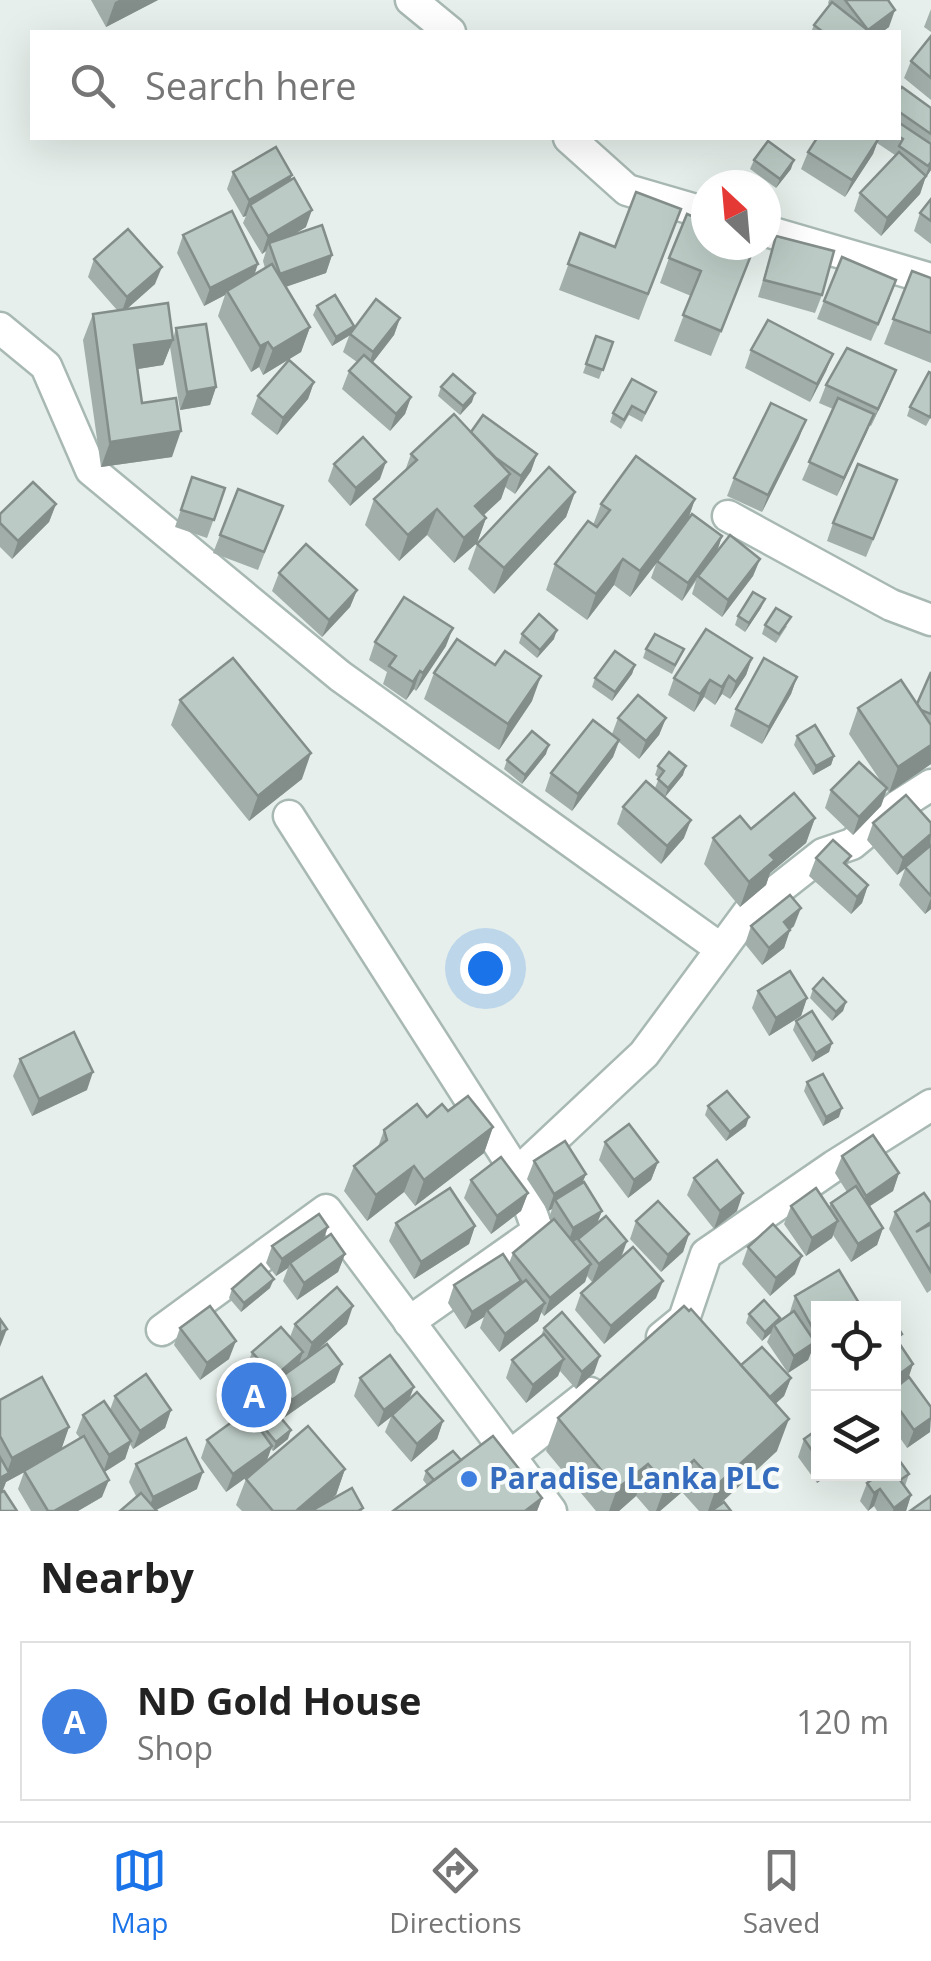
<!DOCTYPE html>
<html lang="en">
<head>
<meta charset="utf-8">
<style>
	:root { --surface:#fff; --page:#f6f6f6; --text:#222; --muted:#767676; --line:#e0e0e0; --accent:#1a73e8 }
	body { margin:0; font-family:"Open Sans",sans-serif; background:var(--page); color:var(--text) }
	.controls { position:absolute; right:30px; bottom:30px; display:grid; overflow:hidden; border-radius:0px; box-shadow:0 10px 40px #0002 }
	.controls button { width:90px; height:90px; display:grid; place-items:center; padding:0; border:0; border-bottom:2px solid var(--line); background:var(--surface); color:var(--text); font:50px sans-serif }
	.compass { position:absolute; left:691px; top:170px; width:90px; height:90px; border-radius:50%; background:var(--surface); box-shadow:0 10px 40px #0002; rotate:334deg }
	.you { position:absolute; left:485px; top:968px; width:35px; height:35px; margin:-25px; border:8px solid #fff; border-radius:50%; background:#1a73e8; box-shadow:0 0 0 15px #1a73e833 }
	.badge { display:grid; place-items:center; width:65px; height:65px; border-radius:50%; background:var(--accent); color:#fff; font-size:32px; font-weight:700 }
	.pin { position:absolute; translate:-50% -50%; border:5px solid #fff; box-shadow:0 2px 10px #0006 }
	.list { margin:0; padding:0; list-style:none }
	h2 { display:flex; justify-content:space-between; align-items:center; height:130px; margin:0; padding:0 40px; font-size:42px }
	h2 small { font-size:32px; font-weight:400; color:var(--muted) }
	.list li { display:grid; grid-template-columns:65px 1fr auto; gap:30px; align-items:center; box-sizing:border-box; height:160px; margin:0 20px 20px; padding:0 20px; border:2px solid var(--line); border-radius:0px }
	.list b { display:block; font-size:38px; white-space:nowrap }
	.list p { margin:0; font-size:32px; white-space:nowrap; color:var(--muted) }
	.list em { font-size:32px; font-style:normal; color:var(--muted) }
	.icon { flex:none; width:55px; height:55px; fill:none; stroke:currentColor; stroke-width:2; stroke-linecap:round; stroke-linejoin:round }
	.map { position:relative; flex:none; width:931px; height:1511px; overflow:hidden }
	.search { position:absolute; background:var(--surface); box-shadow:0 10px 40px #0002; left:30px; right:30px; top:30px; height:110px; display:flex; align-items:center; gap:25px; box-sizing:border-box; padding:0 35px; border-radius:0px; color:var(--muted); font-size:38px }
	.sheet { height:310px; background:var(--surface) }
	nav { display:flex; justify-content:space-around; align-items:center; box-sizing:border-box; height:140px; border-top:2px solid var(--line); background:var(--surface); font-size:28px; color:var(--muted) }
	nav a { display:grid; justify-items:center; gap:5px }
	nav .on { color:var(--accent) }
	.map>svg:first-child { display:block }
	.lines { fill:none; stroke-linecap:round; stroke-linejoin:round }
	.minor-casing { stroke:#a8b8b2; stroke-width:35 }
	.minor { stroke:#fff; stroke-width:30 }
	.wall { fill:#a1aea9 }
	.shaded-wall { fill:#838d89 }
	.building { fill:#bbcac4; stroke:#838d89; stroke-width:2.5 }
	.shop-dot { fill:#3f7fe0; stroke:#f7fbf9; stroke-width:4 }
	.labels { text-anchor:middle; stroke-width:8; stroke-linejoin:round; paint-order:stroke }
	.shop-label { font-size:30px; font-weight:bold; fill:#366cbe; stroke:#f7fbf9; text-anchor:start }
</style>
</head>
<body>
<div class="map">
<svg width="931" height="1511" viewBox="0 0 931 1511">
	<rect width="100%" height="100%" fill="#e6efeb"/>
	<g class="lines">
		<g class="minor-casing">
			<g id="minor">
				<path d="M411,0l39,32"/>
				<path d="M569,138l58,52 79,23"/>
				<path d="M766,231l165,48"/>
				<path d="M0,328l46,38 45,104 249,206 381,273"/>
				<path d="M728,516l163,89 40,15"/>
				<path d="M289,816l228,357"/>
				<path d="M409,1322l129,-91 -21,-58 127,-119 104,-141 75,-59 29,-10 46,-38 33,-21"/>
				<path d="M162,1330l164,-120 225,301"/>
				<path d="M662,1337l22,-18 22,-65 128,-88 97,-61"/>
				<path d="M510,1456l80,-63"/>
			</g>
		</g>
		<use href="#minor" class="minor"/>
	</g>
	<g class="wall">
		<path d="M91,0h67l-52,27z"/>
		<path d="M829,0h59l1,27 -7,5h-71l3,-7 16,-19 -2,-3z"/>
		<path d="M931,9v23l-7,-5z"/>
		<path d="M931,36v64l-27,-22 7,-17z"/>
		<path d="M898,91l33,17v62l-6,9 -5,15 -39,42 -27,-25 6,-18 35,-38 -18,-12 -4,11 -28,43 -44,-28 7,-17 9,-14h81z"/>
		<path d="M754,160l37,9 -15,19 -26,-19z"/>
		<path d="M233,172l57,9 16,46 -13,8 39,20 -6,18 -40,14 24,40 -9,25 -38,23 -4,-8 -8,5 -33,-56 7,-21 -21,11 -27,-53 6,-18 72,39 10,-6 -2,-7 3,-10 -4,3 -19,-31 3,-7 -3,1 -16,-28z"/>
		<path d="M931,199v45l-17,-13 6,-18z"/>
		<path d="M681,209l-42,111 -80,-30 21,-57 35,14z"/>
		<path d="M776,236l46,59 -7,18 -57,-16z"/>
		<path d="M669,258l78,9 -36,89 -37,-15 17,-45 -31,-13z"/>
		<path d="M94,259l61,25 -28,25 46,30 3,-11 40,59 -6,18 -30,5 -10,-63 -7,18 -25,4 4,34 30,54 -71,10 -18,-127 10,-26 24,-4 -29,-33z"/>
		<path d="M912,271l19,7v85l-47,-19z"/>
		<path d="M890,298l-19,43 -54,-22 7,-18z"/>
		<path d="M317,306l37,20 -2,5 48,-13 -6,17 -21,27 38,35 -6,17 -15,17 -48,-42 7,-18 8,-9 -14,-10 6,-16 -17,10 -19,-31z"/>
		<path d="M596,336l17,6 -14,37 -16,-6z"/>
		<path d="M751,350l82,4 -7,17 -16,31 -65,-34z"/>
		<path d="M896,370l-25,56 -2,-1 -32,71 -35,-16 31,-71 -14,-6 7,-18z"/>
		<path d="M931,373v44l-5,9 -19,-10 3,-9z"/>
		<path d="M314,382l-6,17 -31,36 -26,-21 7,-18z"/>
		<path d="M441,387l31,15 -12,13 -22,-19z"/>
		<path d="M656,392l-14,30 -13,-7 -8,14 -11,-7 3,-9z"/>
		<path d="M471,432l66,22 -6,17 -16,23 -10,-7 -4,12 -17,16 2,3 -9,25 -23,20 -27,-28 -28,26 -34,-36 9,-26 31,-28 6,-17z"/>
		<path d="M799,438l-37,74 -35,-16 7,-18z"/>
		<path d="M334,464l46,15 -30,27 -22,-25z"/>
		<path d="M192,477l33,11 -18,50 -32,-11z"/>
		<path d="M238,489l45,17 -25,64 -45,-17z"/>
		<path d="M575,492l-9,25 -72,77 -26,-25 9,-25z"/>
		<path d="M891,497l-25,60 -39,-16 6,-18z"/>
		<path d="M695,499l-7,20 34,17 -5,16 43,7 -7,17 -31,41 -30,-23 4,-13 -14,20 -31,-23 5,-14 -26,33 -16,-12 -27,35 -41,-30 9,-26 38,-39 8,-21z"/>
		<path d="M56,504l-7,18 -37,37 -12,-12v-33z"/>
		<path d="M279,573l78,17 -7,17 -28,30 -50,-46z"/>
		<path d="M761,608l-16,24 -10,-7 3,-9z"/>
		<path d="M765,625l22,1 -11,17 -14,-9z"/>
		<path d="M522,634l32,5 -17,19 -18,-15z"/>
		<path d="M375,642l71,4 -30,45 -2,-2 -8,11 -23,-16 4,-12 -18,-12z"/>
		<path d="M646,649h38l-12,25 -29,-16z"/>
		<path d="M752,658l-6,17 -16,24 -8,-5 -7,11 -11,-8 -10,15 -26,-17 6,-17z"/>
		<path d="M635,665l-3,9 -20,27 -20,-14 3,-9z"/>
		<path d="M931,672v92l-42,29 -2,-3 -6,16 -28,29 -28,-27 6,-18 51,-7 -33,-49 9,-26 59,-4z"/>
		<path d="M434,673l98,28 -33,49 -75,-51z"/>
		<path d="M797,677l-6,17 -29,50 -32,-18 6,-17z"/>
		<path d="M180,700l122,79 -53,42 -78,-96z"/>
		<path d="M618,718h48l-7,17 -20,24 -20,-17 -6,15 -41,54 -27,-20 6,-18 61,-39z"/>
		<path d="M797,736l37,20 -3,9 -18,10 -19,-30z"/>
		<path d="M546,754l-24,30 -18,-15 3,-9z"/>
		<path d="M658,766l25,9 -18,22 -10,-9 4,-10 -4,-3z"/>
		<path d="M623,807l61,31 -23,26 -44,-40z"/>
		<path d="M815,818l-9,25 -36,30 -4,12 -26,22 -36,-43 9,-26 38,-9z"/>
		<path d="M873,823h58v86l-6,5 -26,-29 6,-16 -8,6 -30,-35z"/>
		<path d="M851,856l-4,9 21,20 -6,18 -11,11 -42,-38 7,-18z"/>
		<path d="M751,926h43l-4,4 -6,18 -22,17 -17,-21z"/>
		<path d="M813,989l33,13 -3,9 -11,10 -22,-23z"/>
		<path d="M758,991l49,7 -6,18 -32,20 -17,-28z"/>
		<path d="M796,1021l36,22 -3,9 -17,10 -19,-32z"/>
		<path d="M20,1059l67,31 -55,26 -19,-40z"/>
		<path d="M807,1082l32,35 -16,9 -19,-35z"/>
		<path d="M708,1106l38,20 -20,15 -21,-26z"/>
		<path d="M427,1117l66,10 -9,26 -69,53 -11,-14 -37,29 -23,-30 10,-25 24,-19 6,-17z"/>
		<path d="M605,1142l53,20 -7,18 -23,18 -29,-38z"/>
		<path d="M842,1156l57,17 -6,18 -23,15 13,22 -6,17 -26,17 -18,-27 -1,3 -26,18 -22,-32 7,-18 38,1 2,-4 16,-11 -12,-19z"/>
		<path d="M534,1161l52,13 -4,10 20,27 -5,12 30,18 -6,18 35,39 -52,46 -29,-34 6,-17 36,-31 -25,20 -5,-6 -2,6 -41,34 -3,-4 -3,9 -39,31 -19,-24 4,-11 -19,12 -17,-26 6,-18 55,-22 4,-10 38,-32 -2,-3 3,-9 -4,2 -21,-32z"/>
		<path d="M694,1178l43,33 -23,18 -27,-34z"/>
		<path d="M471,1180l57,13 -7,18 -30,23 -27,-36z"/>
		<path d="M931,1203v87l-4,3 -38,-64 6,-17z"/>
		<path d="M636,1221l53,13 -6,18 -22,20 -31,-33z"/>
		<path d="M396,1223l79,3 -6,18 -55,35 -25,-38z"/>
		<path d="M323,1240l22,14 -7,18 -41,28 -14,-19 5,-13 -12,8 -10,-13 6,-17z"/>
		<path d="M748,1247l47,27 -25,22 -28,-32z"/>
		<path d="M270,1288l-29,24 -12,-14 3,-9z"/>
		<path d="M795,1296l23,12v49l-3,3 -4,-7 -3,7 -20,13 -21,-31 4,-9 -9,8 -16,-18 3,-9 30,7 10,-6z"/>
		<path d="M894,1321l8,13 -4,10 15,20 -5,14 22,54 -23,16 -13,-19z"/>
		<path d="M295,1324h52l-37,32 25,26 -50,35 -14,-20 3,-7 -6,5 -22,-25 6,-18 38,-15z"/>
		<path d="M180,1328l49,31 -29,21 -26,-35z"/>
		<path d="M544,1328l50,45 -18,16 -16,-18 -2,5 -32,27 -20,-25 6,-18 29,-24z"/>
		<path d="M741,1365l50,13 -7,18 -9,8 2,47 -60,56 14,4h-32l-17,-19 -22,19h-11l-13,-15 -17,15h-23l-50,-60 12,-33z"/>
		<path d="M360,1378l54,9 -5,12 34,22 -6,18 -26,23 -26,-30 6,-15 -13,10 -24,-31z"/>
		<path d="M115,1396l56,14 -6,18 -32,21 -3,-5 -5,15 -21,13 -2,25 -24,14h-47l-13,-22 6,-17 -18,10 -4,10 -2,19v-111l69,27 -8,23 19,-12 -4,-5 7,-18 27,-5z"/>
		<path d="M250,1411l38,28 -15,12 -2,-2 -5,13 79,7 -9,26 -8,6 35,7 -1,3h-120l-6,-6 10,-26 12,-10 -32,23 -25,-34 6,-18 42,-26z"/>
		<path d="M818,1429v45h12l-13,9 -19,-26 6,-18z"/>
		<path d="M461,1460l81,38 -5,13h-144l34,-26 -4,-5 3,-9z"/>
		<path d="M136,1464l61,25 -41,21 -20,-14 -7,-14z"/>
		<path d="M909,1474l-4,12 6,9 -5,16h-29l-3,-5 -6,5 -8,-10 7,-18z"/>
	</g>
	<g class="shaded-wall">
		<path d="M119,0h39l-52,27 9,-25z"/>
		<path d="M895,10l-6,17 -7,5h-15l1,-2z"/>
		<path d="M879,138l-6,16 -28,43 7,-17z"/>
		<path d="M794,160l-3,9 -15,19 4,-9z"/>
		<path d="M931,162v8l-6,9 -5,15 -39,42 6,-18 37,-39z"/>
		<path d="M292,175l-6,17 -36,13 -4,11 -3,1 6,-17z"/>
		<path d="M312,210l-6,17 -35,21 -2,-5 -3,8 -4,3 6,-18z"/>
		<path d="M332,255l-6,18 -53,18 7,-17z"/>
		<path d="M258,264l-6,18 -25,9 -2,4 -21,11 6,-18z"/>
		<path d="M162,267l-7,17 -34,30 6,-17z"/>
		<path d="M400,318l-6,17 -27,35 6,-18z"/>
		<path d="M354,326l-4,9 -18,11 4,-9z"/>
		<path d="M310,327l-9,25 -38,23 10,-26z"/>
		<path d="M173,340l-10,25 -38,6 9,-26z"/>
		<path d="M268,342l-9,25 -8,5 9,-26z"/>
		<path d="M833,354l-7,17 -16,31 7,-18z"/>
		<path d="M896,370l-7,18 -18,38 7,-17z"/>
		<path d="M314,382l-6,17 -31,36 6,-17z"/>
		<path d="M216,387l-6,18 -30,5 7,-18z"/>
		<path d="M475,393l-3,9 -12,13 3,-9z"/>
		<path d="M411,397l-6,17 -15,17 6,-17z"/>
		<path d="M874,414l-7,18 -30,64 7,-18z"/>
		<path d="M806,420l-7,18 -37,74 6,-17z"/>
		<path d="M181,431l-9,26 -71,10 9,-25z"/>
		<path d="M537,454l-6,17 -16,23 6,-18z"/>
		<path d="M386,462l-6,17 -30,27 6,-18z"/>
		<path d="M510,474l-9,25 -35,32 9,-25z"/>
		<path d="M575,492l-9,25 -72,77 10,-26z"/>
		<path d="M695,499l-9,26 -56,72 10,-26z"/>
		<path d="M56,504l-7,18 -37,37 6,-18z"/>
		<path d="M437,509l-10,26 -28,26 9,-26z"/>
		<path d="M486,518l-9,25 -23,20 10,-25z"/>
		<path d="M722,536l-6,18 -18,22 -16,25 6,-18z"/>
		<path d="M623,559l-9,26 -27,35 9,-26z"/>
		<path d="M760,559l-7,17 -31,41 6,-17z"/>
		<path d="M357,590l-7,17 -28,30 7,-17z"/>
		<path d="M765,599l-4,9 -16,24 4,-9z"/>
		<path d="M453,628l-7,18 -30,45 7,-18z"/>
		<path d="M557,630l-3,9 -17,19 3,-8z"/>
		<path d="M752,658l-6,17 -16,24 6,-17z"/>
		<path d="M635,665l-3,9 -20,27 3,-9z"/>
		<path d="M420,671l-6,18 -8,11 7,-18z"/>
		<path d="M541,676l-9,25 -33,49 9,-26z"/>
		<path d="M729,676l-7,18 -7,11 7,-18z"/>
		<path d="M797,677l-6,17 -29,50 7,-17z"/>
		<path d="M710,680l-6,17 -10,15 6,-18z"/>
		<path d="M666,718l-7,17 -20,24 7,-18z"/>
		<path d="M619,740l-6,17 -41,54 6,-17z"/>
		<path d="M549,745l-3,9 -24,30 3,-9z"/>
		<path d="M931,745v19l-42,29 9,-26z"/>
		<path d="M311,753l-9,26 -53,42 9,-25z"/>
		<path d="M834,756l-3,9 -18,10 3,-9z"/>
		<path d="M686,766l-3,9 -18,22 3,-9z"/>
		<path d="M887,788l-6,18 -28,29 6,-18z"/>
		<path d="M815,818l-9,25 -36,30 -4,12 -26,22 9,-25 21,-27z"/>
		<path d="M691,820l-7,18 -23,26 6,-18z"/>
		<path d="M931,834l-1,13 -33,28 6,-17z"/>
		<path d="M868,885l-6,18 -11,11 6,-17z"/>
		<path d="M931,898v11l-6,5z"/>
		<path d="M801,908l-7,18 -17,14 7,-18z"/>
		<path d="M790,930l-6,18 -22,17 7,-17z"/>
		<path d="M807,998l-6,18 -32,20 7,-18z"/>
		<path d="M846,1002l-3,9 -11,10 4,-9z"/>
		<path d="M832,1043l-3,9 -17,10 4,-9z"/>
		<path d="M93,1072l-6,18 -55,26 7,-17z"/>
		<path d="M842,1108l-3,9 -16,9 3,-9z"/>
		<path d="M749,1117l-3,9 -20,15 4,-9z"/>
		<path d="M493,1127l-9,26 -69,53 9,-26z"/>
		<path d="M658,1162l-7,18 -23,18 6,-18z"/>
		<path d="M414,1166l-10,26 -37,29 9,-26z"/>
		<path d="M899,1173l-6,18 -34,22 7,-17z"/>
		<path d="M586,1174l-7,17 -24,9 -3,9 -4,2 6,-17z"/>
		<path d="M528,1193l-7,18 -30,23 6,-18z"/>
		<path d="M743,1193l-6,18 -23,18 6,-18z"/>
		<path d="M602,1211l-7,17 -28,18 6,-18z"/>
		<path d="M838,1221l-6,17 -26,18 6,-18z"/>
		<path d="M475,1226l-6,18 -55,35 7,-17z"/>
		<path d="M328,1227l-6,17 -32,19 -2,5 -12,8 6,-17z"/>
		<path d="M883,1228l-6,17 -26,17 7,-18z"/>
		<path d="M689,1234l-6,18 -22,20 7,-17z"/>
		<path d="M627,1241l-7,18 -28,23 7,-18z"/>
		<path d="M345,1254l-7,18 -41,28 7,-17z"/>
		<path d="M802,1256l-7,18 -25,22 6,-18z"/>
		<path d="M591,1264l-6,18 -41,34 6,-18z"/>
		<path d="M274,1279l-4,9 -29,24 3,-9z"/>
		<path d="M521,1281l-7,17 -27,12 -3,7 -19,12 7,-17z"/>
		<path d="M663,1281l-7,17 -52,46 7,-18z"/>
		<path d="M545,1303l-7,18 -39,31 6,-18z"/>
		<path d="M353,1306l-6,18 -41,36 6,-17z"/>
		<path d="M780,1318l-3,9 -3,-2 -3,8 -9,8 3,-9z"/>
		<path d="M7,1329l-7,18v-14z"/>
		<path d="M902,1334l-7,18 -1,1v-14z"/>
		<path d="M236,1341l-7,18 -29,21 7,-17z"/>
		<path d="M815,1342l-7,18 -20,13 6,-17z"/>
		<path d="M303,1352l-6,18 -20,10 -3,10 -6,5 6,-18z"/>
		<path d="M600,1356l-6,17 -18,16 6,-17z"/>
		<path d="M564,1359l-6,17 -32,27 7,-18z"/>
		<path d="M342,1364l-7,18 -50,35 7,-17z"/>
		<path d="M913,1364l-6,18 -13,9v-13z"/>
		<path d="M791,1378l-7,18 -27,25 6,-18z"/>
		<path d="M414,1387l-7,17 -29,23 6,-17z"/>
		<path d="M171,1410l-6,18 -32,21 7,-18z"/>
		<path d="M931,1418l-1,14 -23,16 7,-18z"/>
		<path d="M789,1419l-12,32 -65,60h-4l9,-26z"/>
		<path d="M443,1421l-6,18 -26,23 6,-18z"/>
		<path d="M69,1427l-9,26 -54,29 -6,16v-20l6,-3 6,-17z"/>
		<path d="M291,1430l-3,9 -15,12 3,-9z"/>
		<path d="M131,1441l-6,18 -22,14 6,-18z"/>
		<path d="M272,1446l-6,17 -40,29 7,-18z"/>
		<path d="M694,1460l-12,32 -22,19h-4l10,-27z"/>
		<path d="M648,1464l-12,32 -17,15h-10l8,-22z"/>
		<path d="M345,1469l-9,26 -19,16h-21z"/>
		<path d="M203,1472l-6,17 -43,22h-6l5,-14z"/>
		<path d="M820,1474h10l-13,9z"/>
		<path d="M109,1480l-7,17 -24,14h-24z"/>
		<path d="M880,1489l-6,17 -6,5 6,-18z"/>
		<path d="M911,1495l-5,16h-13l1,-3z"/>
		<path d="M542,1498l-5,13h-12z"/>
	</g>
	<g class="building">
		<path d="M845,0h43l7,10 -27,20z"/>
		<path d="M832,2l38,30h-47l-9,-7z"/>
		<path d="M931,36v42l-20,-17z"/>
		<path d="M902,87l29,21v26l-33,-23v-20z"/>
		<path d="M898,122l33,22v18l-3,4 -29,-20 4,-7 -5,-3z"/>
		<path d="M817,138h62l-27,42 -44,-28z"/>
		<path d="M768,141l26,19 -14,19 -26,-19z"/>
		<path d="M276,147l16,28 -43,25 -16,-28z"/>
		<path d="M899,152l27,24 -39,42 -27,-25z"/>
		<path d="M294,178l18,32 -44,26 -18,-31z"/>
		<path d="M636,192l45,17 -33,85 -80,-30 12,-31 35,14z"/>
		<path d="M931,199v22l-11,-8z"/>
		<path d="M232,211l26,53 -48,24 -27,-53z"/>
		<path d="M687,214l19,8v23h49l-34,86 -38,-16 18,-44 -32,-13z"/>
		<path d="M322,225l10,30 -52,19 -11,-31z"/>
		<path d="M128,229l34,38 -35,30 -33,-38z"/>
		<path d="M776,236l58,15 -12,44 -58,-15z"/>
		<path d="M842,257l54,23 -18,44 -54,-23z"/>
		<path d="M272,264l38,63 -37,22 -5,-7 -8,4 -33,-55z"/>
		<path d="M912,271l19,7v55l-38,-14z"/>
		<path d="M335,295l19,31 -18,11 -19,-31z"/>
		<path d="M376,299l24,19 -27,34 -23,-18z"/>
		<path d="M168,303l5,37 -39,5 8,58 34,-5 5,33 -71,11 -17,-128z"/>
		<path d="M768,320l65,34 -16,30 -66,-34z"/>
		<path d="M206,324l10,63 -29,5 -11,-64z"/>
		<path d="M596,336l17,6 -10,28 -17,-6z"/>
		<path d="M847,348l49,22 -18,39 -52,-24z"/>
		<path d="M364,355l47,42 -15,17 -47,-43z"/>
		<path d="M289,360l25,22 -31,36 -25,-22z"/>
		<path d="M929,372l2,1v41l-1,3 -20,-10z"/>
		<path d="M453,374l22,19 -12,13 -22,-19z"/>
		<path d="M632,379l24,13 -11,21 -13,-7 -8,14 -11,-7z"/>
		<path d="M838,398l36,16 -30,64 -35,-16z"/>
		<path d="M771,403l35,17 -38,75 -34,-17z"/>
		<path d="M454,414l56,60 -35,32 11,12 -22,20 -27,-29 -29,26 -34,-36 43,-39 -6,-6z"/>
		<path d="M483,415l54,39 -16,22 -25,-18 -25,-26z"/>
		<path d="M363,437l23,25 -30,26 -22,-24z"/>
		<path d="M636,456l59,43 -55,72 -17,-12 -27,35 -41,-30 33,-43 9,6 13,-17 -9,-6z"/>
		<path d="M858,464l39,16 -24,59 -40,-16z"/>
		<path d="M549,467l26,25 -71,76 -27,-24z"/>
		<path d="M192,477l33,11 -11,32 -33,-10z"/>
		<path d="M33,482l23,22 -38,37 -18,-18v-9z"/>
		<path d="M238,489l45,17 -19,46 -44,-17z"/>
		<path d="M692,514l30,22 -34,47 -31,-22z"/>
		<path d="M730,535l30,24 -32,41 -30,-24z"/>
		<path d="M306,544l51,46 -28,30 -50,-47z"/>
		<path d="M753,592l12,7 -16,24 -11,-7z"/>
		<path d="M404,597l49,31 -30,45 -3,-2 -7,11 -24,-16 7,-10 -21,-14z"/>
		<path d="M776,608l15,9 -12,17 -14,-9z"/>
		<path d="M539,614l18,16 -17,20 -18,-16z"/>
		<path d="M706,629l46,29 -16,24 -7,-6 -7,11 -12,-7 -10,14 -26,-16z"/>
		<path d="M655,634l29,15 -9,16 -29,-16z"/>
		<path d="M457,639l38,26 10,-14 36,25 -33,48 -74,-51z"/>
		<path d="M615,651l20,14 -20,27 -20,-14z"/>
		<path d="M233,658l78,95 -53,43 -78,-96z"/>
		<path d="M764,658l33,19 -28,50 -33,-18z"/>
		<path d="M931,672v42l-10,-4 -4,-6z"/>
		<path d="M901,680l30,45v20l-33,22 -40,-59z"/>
		<path d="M638,695l28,23 -20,23 -28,-23z"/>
		<path d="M593,720l26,20 -41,54 -27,-21z"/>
		<path d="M815,725l19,31 -18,10 -19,-30z"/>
		<path d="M532,731l17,14 -24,30 -18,-15z"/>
		<path d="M669,752l17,14 -18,22 -10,-9 6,-8 -6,-5z"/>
		<path d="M859,762l28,26 -28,29 -28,-27z"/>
		<path d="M646,781l45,39 -24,26 -44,-39z"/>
		<path d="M794,793l21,25 -45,37 5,5 -26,22 -36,-44 27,-22 11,13z"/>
		<path d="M906,795l25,28v11l-28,24 -30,-35z"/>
		<path d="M833,840l18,16 -7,7 24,22 -11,12 -41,-39z"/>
		<path d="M931,845v51l-26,-29z"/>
		<path d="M790,895l11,13 -17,14 6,8 -21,18 -18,-22z"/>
		<path d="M790,971l17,27 -31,20 -18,-27z"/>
		<path d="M823,978l23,24 -10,10 -23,-23z"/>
		<path d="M812,1011l20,32 -16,10 -20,-32z"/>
		<path d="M74,1032l19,40 -54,27 -19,-40z"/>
		<path d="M823,1074l19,34 -16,9 -19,-35z"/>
		<path d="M727,1091l22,26 -19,15 -22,-26z"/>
		<path d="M468,1096l25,31 -69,53 -10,-14 -38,29 -22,-29 33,-26 -3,-10 33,-26 10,13 15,-13 6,7z"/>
		<path d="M629,1124l29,38 -24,18 -29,-38z"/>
		<path d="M873,1135l26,38 -33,23 -24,-40z"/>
		<path d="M565,1141l21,33 -32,20 -20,-33z"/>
		<path d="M501,1157l27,36 -31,23 -26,-36z"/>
		<path d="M717,1160l26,33 -23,18 -26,-33z"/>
		<path d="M584,1182l18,29 -29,17 -18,-28z"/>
		<path d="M856,1186l27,42 -25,16 -27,-41z"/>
		<path d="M450,1188l25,38 -54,36 -25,-39z"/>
		<path d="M816,1188l22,33 -26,17 -21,-32z"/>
		<path d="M924,1193l7,10v19l-15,10 15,-8v48l-36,-60z"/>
		<path d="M658,1201l31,33 -21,21 -32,-34z"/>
		<path d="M319,1214l9,13 -46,32 -10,-13z"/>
		<path d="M606,1216l21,25 -28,23 -21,-25z"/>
		<path d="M554,1219l37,45 -41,34 -37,-45z"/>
		<path d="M773,1224l29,32 -26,22 -28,-31z"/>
		<path d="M331,1234l14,20 -41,29 -14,-20z"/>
		<path d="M633,1247l30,34 -52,45 -30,-33z"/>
		<path d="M503,1254l18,27 -49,31 -18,-27z"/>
		<path d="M261,1264l13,15 -30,24 -12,-14z"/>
		<path d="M839,1270l23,38h-44v30l-23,-42z"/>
		<path d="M526,1280l19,23 -40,31 -18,-24z"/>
		<path d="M337,1287l16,19 -41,37 -17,-19z"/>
		<path d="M764,1300l16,18 -15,14 -16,-18z"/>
		<path d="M210,1306l26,35 -29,22 -27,-35z"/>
		<path d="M684,1306l5,5 2,-2 98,110 -72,66 -23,-25 -28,24 -18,-20 -31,25 -59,-71z"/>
		<path d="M794,1311l21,31 -21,14 -20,-31z"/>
		<path d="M562,1312l38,44 -18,16 -38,-44z"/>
		<path d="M0,1319l7,10 -7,4z"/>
		<path d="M894,1321l8,13 -8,5z"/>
		<path d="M281,1327l22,25 -29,25 -22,-25z"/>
		<path d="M544,1334l20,25 -31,26 -21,-25z"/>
		<path d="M899,1343l14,21 -19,14v-31z"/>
		<path d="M327,1344l15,20 -50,36 -15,-20z"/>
		<path d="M762,1347l29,31 -21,19 -29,-32z"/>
		<path d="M390,1355l24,32 -30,23 -24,-32z"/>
		<path d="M146,1374l25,36 -31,21 -25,-35z"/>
		<path d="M42,1377l27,50 -57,31 -12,-22v-36z"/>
		<path d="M909,1377l22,30v11l-17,12 -20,-28v-13z"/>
		<path d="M417,1392l26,29 -26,23 -25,-29z"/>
		<path d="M265,1399l26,31 -15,12 -26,-31z"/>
		<path d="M104,1401l27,40 -22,14 -26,-40z"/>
		<path d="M247,1411l25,35 -39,28 -26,-34z"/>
		<path d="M308,1426l37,43 -49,42h-23l-27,-32z"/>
		<path d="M818,1429v30l-14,-20z"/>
		<path d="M84,1436l25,44 -55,31h-6l-24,-40z"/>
		<path d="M493,1436l49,62 -17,13h-132z"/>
		<path d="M186,1438l17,34 -50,25 -17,-33z"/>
		<path d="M453,1451l8,9 -27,20 -8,-9z"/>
		<path d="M0,1457l9,16 -9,5z"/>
		<path d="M899,1460l10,14 -9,6 11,15 -17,13 -14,-19 -6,4 -7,-10 13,-9h14v-10z"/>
		<path d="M352,1488l11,20 -5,3h-47z"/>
		<path d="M4,1491l13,20h-17v-18z"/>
		<path d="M141,1493l16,18h-37z"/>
		<path d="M931,1496v15h-21z"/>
		<path d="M724,1502l7,9h-20z"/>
	</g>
	<circle class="shop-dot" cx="469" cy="1479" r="10"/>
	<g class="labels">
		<g class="shop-label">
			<text x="489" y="1489">Paradise Lanka PLC</text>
		</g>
	</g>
</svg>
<div class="controls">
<button><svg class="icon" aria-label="locate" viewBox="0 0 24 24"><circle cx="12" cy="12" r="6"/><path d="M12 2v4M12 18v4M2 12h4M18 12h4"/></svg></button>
<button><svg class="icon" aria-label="layers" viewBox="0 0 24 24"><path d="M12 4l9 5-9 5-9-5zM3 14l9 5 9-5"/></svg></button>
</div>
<svg class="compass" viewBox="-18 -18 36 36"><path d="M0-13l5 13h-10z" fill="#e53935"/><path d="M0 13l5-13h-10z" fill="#767676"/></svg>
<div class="you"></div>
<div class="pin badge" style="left:254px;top:1395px;background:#3f7fe0">A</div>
<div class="search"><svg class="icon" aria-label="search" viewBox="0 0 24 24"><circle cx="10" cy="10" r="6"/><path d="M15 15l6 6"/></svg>Search here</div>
</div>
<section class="sheet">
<h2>Nearby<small></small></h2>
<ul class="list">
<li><span class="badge" style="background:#3f7fe0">A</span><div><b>ND Gold House</b><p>Shop</p></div><em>120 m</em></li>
</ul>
</section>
<nav>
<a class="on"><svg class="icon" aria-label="map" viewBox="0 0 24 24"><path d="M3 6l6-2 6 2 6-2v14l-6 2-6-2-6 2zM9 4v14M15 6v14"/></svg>Map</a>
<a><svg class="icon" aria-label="directions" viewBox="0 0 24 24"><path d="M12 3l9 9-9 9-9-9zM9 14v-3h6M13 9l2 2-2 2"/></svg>Directions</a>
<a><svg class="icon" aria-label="saved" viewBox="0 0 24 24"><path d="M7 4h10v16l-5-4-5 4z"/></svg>Saved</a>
</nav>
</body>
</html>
